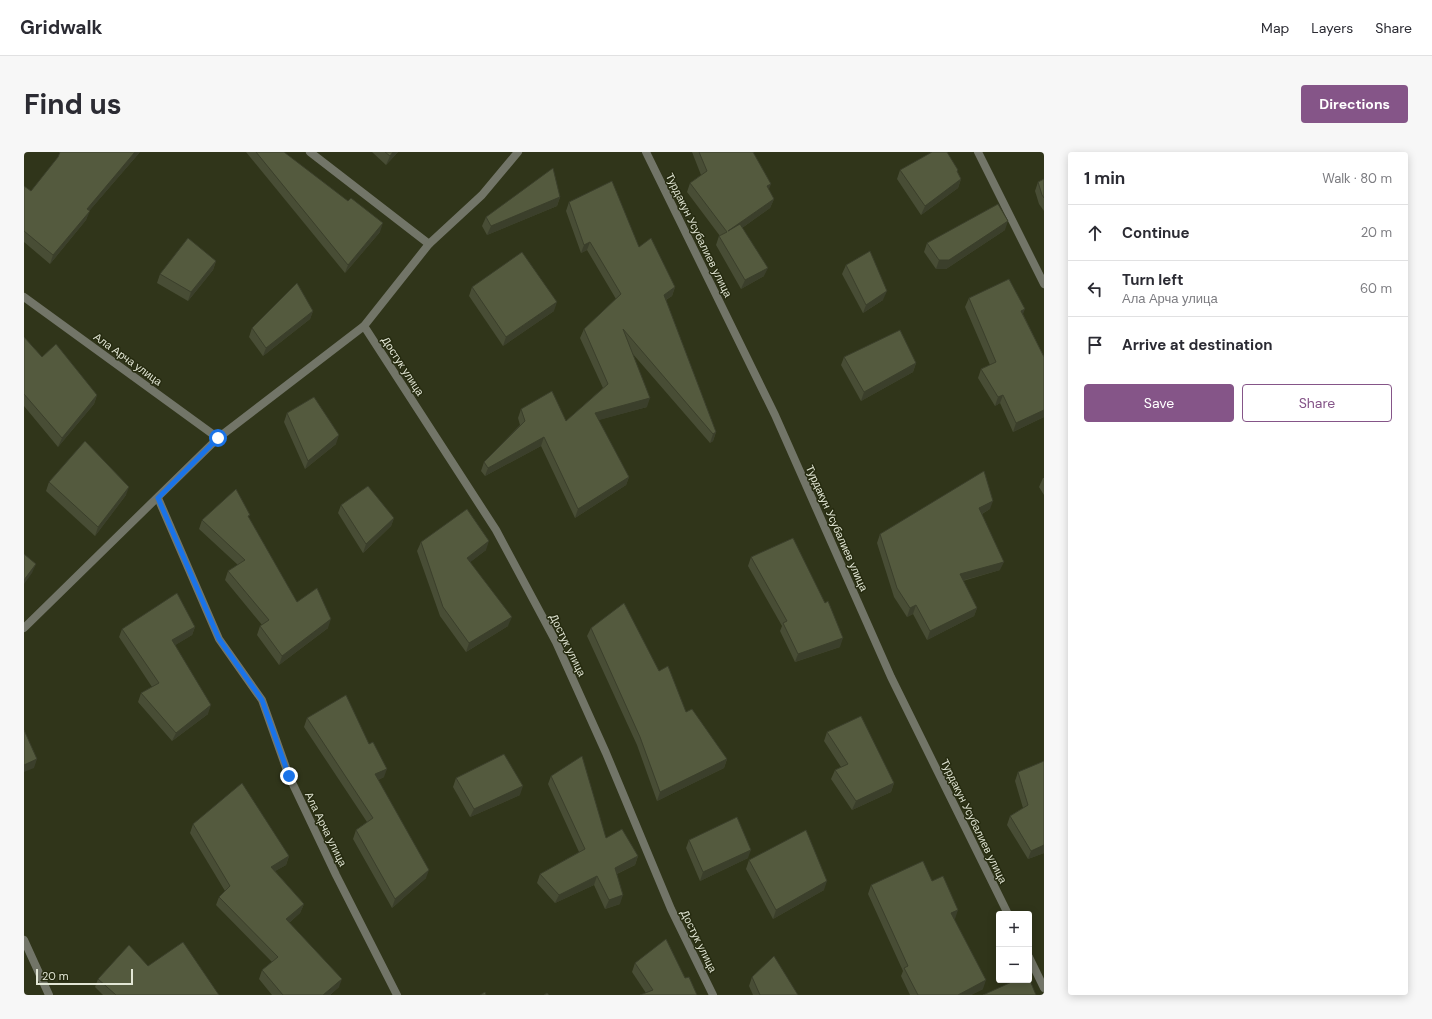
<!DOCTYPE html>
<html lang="en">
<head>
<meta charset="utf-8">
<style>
	:root { --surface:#fff; --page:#f7f7f7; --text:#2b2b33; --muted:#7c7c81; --line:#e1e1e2; --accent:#855588 }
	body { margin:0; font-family:"DM Sans",sans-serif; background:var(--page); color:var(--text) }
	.controls { position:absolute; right:12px; bottom:12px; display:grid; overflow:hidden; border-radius:4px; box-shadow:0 2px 10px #0003 }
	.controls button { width:36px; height:36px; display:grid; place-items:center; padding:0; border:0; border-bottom:1px solid var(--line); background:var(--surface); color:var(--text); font:20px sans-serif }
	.scale { position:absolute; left:12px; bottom:10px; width:97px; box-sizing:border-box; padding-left:4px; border:2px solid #e2e6d5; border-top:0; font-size:11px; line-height:14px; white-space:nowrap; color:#e2e6d5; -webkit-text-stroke:3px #262b10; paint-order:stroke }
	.stop { position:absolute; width:12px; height:12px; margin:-9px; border:3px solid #1a73e8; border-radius:50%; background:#fff }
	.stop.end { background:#1a73e8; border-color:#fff; box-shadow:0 1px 4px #0008 }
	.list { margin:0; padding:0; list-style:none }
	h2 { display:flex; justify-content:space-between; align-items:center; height:52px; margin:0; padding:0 16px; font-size:17px }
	h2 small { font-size:13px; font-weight:400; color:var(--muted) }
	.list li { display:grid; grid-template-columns:26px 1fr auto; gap:12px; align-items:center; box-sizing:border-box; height:56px; padding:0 16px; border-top:1px solid var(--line) }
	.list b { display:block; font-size:15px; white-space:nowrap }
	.list p { margin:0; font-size:13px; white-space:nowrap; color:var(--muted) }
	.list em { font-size:13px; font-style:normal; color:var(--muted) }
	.actions { display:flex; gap:8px; padding:12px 16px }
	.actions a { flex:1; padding:9px 0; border:1px solid var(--accent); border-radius:4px; text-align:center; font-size:14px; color:var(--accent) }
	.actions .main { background:var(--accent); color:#fff }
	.icon { flex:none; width:22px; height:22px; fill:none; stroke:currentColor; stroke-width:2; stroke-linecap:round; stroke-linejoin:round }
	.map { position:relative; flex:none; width:1020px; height:843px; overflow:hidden; border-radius:4px }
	header { display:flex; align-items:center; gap:24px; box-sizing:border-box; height:56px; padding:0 20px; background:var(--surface); border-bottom:1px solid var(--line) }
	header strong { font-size:19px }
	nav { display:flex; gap:22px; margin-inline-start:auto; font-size:14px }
	.intro { display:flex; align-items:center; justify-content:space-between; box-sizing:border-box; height:96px; padding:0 24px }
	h1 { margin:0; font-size:28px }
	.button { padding:10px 18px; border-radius:4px; background:var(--accent); color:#fff; font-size:14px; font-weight:700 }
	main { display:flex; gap:24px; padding:0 24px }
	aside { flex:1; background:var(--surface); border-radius:4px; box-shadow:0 2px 10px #0003 }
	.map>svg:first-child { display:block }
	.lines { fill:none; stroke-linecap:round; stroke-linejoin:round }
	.minor { stroke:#727568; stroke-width:8 }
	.wall { fill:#484d35 }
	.shaded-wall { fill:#3b3f2b }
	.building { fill:#545a3e; stroke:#3b3f2b }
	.route { stroke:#1a73e8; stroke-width:5 }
	.labels { text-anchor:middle; stroke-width:3; stroke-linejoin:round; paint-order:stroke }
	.street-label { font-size:11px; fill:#e2e6d5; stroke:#262b10 }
</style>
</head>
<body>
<header>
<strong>Gridwalk</strong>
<nav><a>Map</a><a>Layers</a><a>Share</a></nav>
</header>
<div class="intro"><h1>Find us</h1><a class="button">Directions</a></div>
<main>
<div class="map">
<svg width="1020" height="843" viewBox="0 0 1020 843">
	<rect width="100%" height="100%" fill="#30351a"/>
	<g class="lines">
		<g class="minor">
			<path d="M286,0l119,92"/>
			<path d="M622,0l129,263 116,262 117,237"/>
			<path d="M954,0l66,132"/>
			<path d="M0,145l194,141"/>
			<path d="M340,174l132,204 60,112 50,111 65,156 42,86"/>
			<path d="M134,346l61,141 43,61 27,76 47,99 61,120"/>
			<path d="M0,476l194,-190 146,-112 65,-82 53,-49 36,-43"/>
			<path d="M0,788l25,55"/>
			<path d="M1005,805l15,31"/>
		</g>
	</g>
	<g class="wall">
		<path d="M116,0l-51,59 -3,9 -36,44 -26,-22v-56l7,5z"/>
		<path d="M222,0h38l96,80 -35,41z"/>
		<path d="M348,0h26l-12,13z"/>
		<path d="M668,0h61l16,38 5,9 -4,9 -28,20 22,48 -23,13 -25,-44 3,-9h1l-33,-44 3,-9 11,-8z"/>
		<path d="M876,18h58l-1,2 4,7 -3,9 -37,27 -24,-36z"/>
		<path d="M1020,27v32l-5,-7 -4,-13 3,-9z"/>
		<path d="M536,45l-3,9 -70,29 -5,-9 4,-9z"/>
		<path d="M545,50l70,45 36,40 -3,9 -6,4 50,132 -3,9 -3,2 -78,-90 15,54 -49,13 31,57 -3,8 -51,33 -34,-72 -56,30 -4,-5 3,-9 36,-37 -2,-7 3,-9 45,12 37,-33 -23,-50 4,-9 32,-30 -29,-49 -6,3 -15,-42z"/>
		<path d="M981,78l-59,39h-10l-12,-17 3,-9z"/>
		<path d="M192,109l-3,9 -25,31 -31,-18 3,-9z"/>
		<path d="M822,113l37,35 -20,13 -21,-39z"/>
		<path d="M448,135l82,24 -51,35 -34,-50z"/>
		<path d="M945,146l54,16 21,43v60l-31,15 -13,-29 -5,3 -17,-28 3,-9 9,-4 -25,-58z"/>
		<path d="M289,159l-3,8 -47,37 -14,-19 3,-9z"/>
		<path d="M0,185l18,20 55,38 -3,9 -36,43 -34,-41z"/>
		<path d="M820,205l72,6 -3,9 -52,29 -20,-36z"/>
		<path d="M263,261l49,31 -31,25 -21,-47z"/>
		<path d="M1019,326h1v17l-5,-8z"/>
		<path d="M25,330l77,13 -31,41 -49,-45z"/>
		<path d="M317,353l53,13 -3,8 -28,27 -25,-40z"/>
		<path d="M966,357l-8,5 18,56 -37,11 14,27 -3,8 -47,24 -14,-26 -6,3 -13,-20 -17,-54 3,-9z"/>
		<path d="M225,366l48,84 31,26 -49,37 -22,-30 3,-9 2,-1 -37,-45 3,-9 10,-6 -39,-36 3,-9z"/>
		<path d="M397,390l65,8 -16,12 38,64 -42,26 -26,-36 -23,-65z"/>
		<path d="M727,405l89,90 -45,15 -15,-31 2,-5 -34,-60z"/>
		<path d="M171,475l-3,8 -17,10 33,69 -36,27 -34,-39 3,-9 11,-6 -33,-50 3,-8z"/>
		<path d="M567,476l68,43 27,41 41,47 -3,9 -67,33 -20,-56 -50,-109z"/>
		<path d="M283,566l77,59 -6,3 48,98 -34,30 -39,-69 3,-9 11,-8 -63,-95z"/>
		<path d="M803,580l67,51 -3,9 -39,18 -21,-31 4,-9 6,-3 -17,-26z"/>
		<path d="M994,620l26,81 -16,6 -21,-34 3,-9 13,-8 -8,-27z"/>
		<path d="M527,624l55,62 32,18 -3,9 -18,9 3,30 -15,5 -11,-24 -39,18 -18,-20 3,-9 39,-22 -31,-68z"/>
		<path d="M432,626l64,17 -50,22 -17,-30z"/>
		<path d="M169,672l96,32 -3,9 -11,6 29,33 -4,9 -11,10 50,64 -9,8h-58l-13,-16 3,-9 10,-8 -56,-57 3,-8 6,-6 -35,-58z"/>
		<path d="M665,688l59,18 -48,23 -14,-33z"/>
		<path d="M725,708l75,30 -51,29 -27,-50z"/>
		<path d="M908,729l23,38h-1l29,70 -12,6h-61l-9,-19 2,-5 -35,-77 3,-9z"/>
		<path d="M611,811l50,15 -39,15 -14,-21z"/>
		<path d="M728,825l46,18h-45l-4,-9z"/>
		<path d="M74,827l121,16h-116l-8,-8z"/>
	</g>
	<g class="shaded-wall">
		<path d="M111,0h5l-56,65 3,-8z"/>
		<path d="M369,0h5l-12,13 4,-9z"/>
		<path d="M937,27l-3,9 -37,27 4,-9z"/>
		<path d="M747,32l-3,8 -1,-6z"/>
		<path d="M536,45l-3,9 -70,29 4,-9z"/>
		<path d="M750,47l-4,9 -45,32 3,-9z"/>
		<path d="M66,59l-4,9 -36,44 3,-9z"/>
		<path d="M984,69l-3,9 -59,39h-10l3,-9z"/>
		<path d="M359,71l-3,9 -35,41 3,-8z"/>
		<path d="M566,90l-3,8 -6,3 3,-8z"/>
		<path d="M192,109l-3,9 -25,31 3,-9z"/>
		<path d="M744,116l-4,8 -23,13 4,-9z"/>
		<path d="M651,135l-3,9 -12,7 4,-8z"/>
		<path d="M863,139l-4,9 -20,13 3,-8z"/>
		<path d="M533,150l-3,9 -51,35 3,-9z"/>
		<path d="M1001,157l-3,8 -1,-6z"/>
		<path d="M289,159l-3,8 -47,37 3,-8z"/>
		<path d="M892,211l-3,9 -52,29 3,-9z"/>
		<path d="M73,243l-3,9 -36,43 4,-9z"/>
		<path d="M979,243l-3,8 -5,3 3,-9z"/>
		<path d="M626,246l-3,9 -55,15 3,-9z"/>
		<path d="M1020,258v7l-31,15 3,-9z"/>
		<path d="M692,280l-3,9 -3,2 3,-9z"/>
		<path d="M315,283l-3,9 -31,25 3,-8z"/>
		<path d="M520,285l-3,9 -56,30 3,-8z"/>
		<path d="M605,325l-3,8 -51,33 3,-9z"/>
		<path d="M105,335l-3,8 -31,41 3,-9z"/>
		<path d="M969,349l-3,8 -14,8 3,-9z"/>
		<path d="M370,366l-3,8 -28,27 3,-9z"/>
		<path d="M465,389l-3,9 -22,17 3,-9z"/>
		<path d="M980,410l-4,8 -43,12 3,-8z"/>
		<path d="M12,412l-4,9 -8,11v-4z"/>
		<path d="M892,453l-3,9 -6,3 3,-9z"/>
		<path d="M953,456l-3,8 -47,24 3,-9z"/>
		<path d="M488,465l-4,9 -42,26 3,-9z"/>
		<path d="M307,467l-3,9 -49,37 3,-9z"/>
		<path d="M171,475l-3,8 -23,14 3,-9z"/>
		<path d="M819,486l-3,9 -45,15 3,-8z"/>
		<path d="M187,553l-3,9 -36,27 4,-8z"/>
		<path d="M13,607l-3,9 -10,4v-7z"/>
		<path d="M703,607l-3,9 -67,33 3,-9z"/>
		<path d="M363,617l-3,8 -12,6 3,-9z"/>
		<path d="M870,631l-3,9 -39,18 4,-9z"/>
		<path d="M499,634l-3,9 -50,22 4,-8z"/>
		<path d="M1020,693v8l-16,6 3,-8z"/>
		<path d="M727,698l-3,8 -48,23 3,-9z"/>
		<path d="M265,704l-3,9 -18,10 3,-8z"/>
		<path d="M614,704l-3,9 -23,11 3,-8z"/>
		<path d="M405,718l-3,8 -34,30 3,-9z"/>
		<path d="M573,724l-3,9 -39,18 4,-8z"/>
		<path d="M803,729l-3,9 -51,29 3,-9z"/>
		<path d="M599,743l-3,9 -15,5 4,-9z"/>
		<path d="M280,752l-4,9 -17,15 3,-9z"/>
		<path d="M934,758l-3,9 -7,3 3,-9z"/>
		<path d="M318,827l-3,8 -9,8h-7z"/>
		<path d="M962,828l-3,9 -12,6h-13z"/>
	</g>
	<g class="building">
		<path d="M36,0h75l-48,57 3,2 -37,44 -29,-24v-45l7,5 27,-34z"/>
		<path d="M232,0h28l64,49 3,-3 32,25 -35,42z"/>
		<path d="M361,0h8l-3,4z"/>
		<path d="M675,0h54l18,32 -4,2 7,13 -46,32 12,-7 28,44 -23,12 -26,-44 8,-4 -37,-49 17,-12z"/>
		<path d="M908,0h15l11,18 -1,1 4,8 -36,27 -25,-36z"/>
		<path d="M529,16l7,29 -69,29 -5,-9z"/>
		<path d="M1020,27v19l-2,-3 -4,-13z"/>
		<path d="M588,29l27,66 12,-9 24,49 -11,8 52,137 -3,2 -90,-105 27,69 -55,15 34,64 -51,32 -34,-72 -56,31 -4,-6 41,-41 -4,-12 31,-18 14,30 42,-37 -24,-55 37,-35 -31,-52 -6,3 -15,-43z"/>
		<path d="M974,52l10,17 -59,39h-10l-12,-17z"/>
		<path d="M164,86l28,23 -25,31 -31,-18z"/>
		<path d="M846,99l17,40 -21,14 -20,-40z"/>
		<path d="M498,100l35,50 -51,35 -34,-50z"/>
		<path d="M985,127l16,30 -4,2 23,46v53l-28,13 -13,-28 -5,2 -17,-28 15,-7 -27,-64z"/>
		<path d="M273,131l16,28 -47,37 -14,-20z"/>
		<path d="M876,178l16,33 -52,29 -20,-35z"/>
		<path d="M0,185l18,20 14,-13 41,51 -35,43 -38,-44z"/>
		<path d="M290,245l25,38 -31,26 -21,-48z"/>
		<path d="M61,289l44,46 -31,40 -49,-45z"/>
		<path d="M960,319l9,30 -14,7 25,54 -44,12 17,34 -47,23 -14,-26 -6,3 -13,-20 -17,-54z"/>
		<path d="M344,334l26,32 -28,26 -25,-39z"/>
		<path d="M212,337l14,26 -2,1 49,86 20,-14 14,31 -49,37 -22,-30 9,-6 -41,-49 17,-11 -43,-40z"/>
		<path d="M443,357l22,32 -22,17 45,59 -43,26 -26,-36 -22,-65z"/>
		<path d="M769,386l32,65 3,-2 15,37 -45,16 -15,-31 4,-2 -36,-64z"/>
		<path d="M0,402l12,10 -12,16z"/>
		<path d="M153,441l18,34 -23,13 39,65 -35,28 -35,-40 18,-10 -37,-54z"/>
		<path d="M600,451l35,68 9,-5 18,46 6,-3 35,50 -67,33 -20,-55 -49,-109z"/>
		<path d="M322,543l23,49 4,-2 14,27 -12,5 54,96 -34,29 -39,-69 17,-12 -66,-100z"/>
		<path d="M837,564l33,67 -38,18 -21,-31 13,-6 -21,-32z"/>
		<path d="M0,578l13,29 -13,6z"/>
		<path d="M480,602l19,32 -49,23 -18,-31z"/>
		<path d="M558,604l24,82 16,-9 16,27 -23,12 8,27 -14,5 -12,-24 -38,19 -19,-21 45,-25 -34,-73z"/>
		<path d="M1020,609v84l-13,6 -21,-35 18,-11 -10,-33z"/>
		<path d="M218,631l47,73 -18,11 33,37 -18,15 56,60 -19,16h-40l-21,-25 16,-13 -59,-60 11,-11 -37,-62z"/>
		<path d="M713,665l14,33 -48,22 -14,-32z"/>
		<path d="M782,678l21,51 -51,29 -27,-50z"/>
		<path d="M899,709l9,20 11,-5 15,34 -7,3 35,67 -28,15h-40l-14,-27 4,-2 -37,-81z"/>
		<path d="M642,787l19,39 4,-1 8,18h-57l13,-5 -18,-27z"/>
		<path d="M159,790l36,53h-103l-18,-16 31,-34 19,21z"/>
		<path d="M750,804l24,39h-38l-8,-18z"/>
		<path d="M1005,826l7,17h-53l33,-15h13z"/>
		<path d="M461,840l1,3h-6z"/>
		<path d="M523,841l2,2h-5z"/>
	</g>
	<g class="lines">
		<path class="route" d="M194,286l-60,60 61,141 43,61 27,76"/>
	</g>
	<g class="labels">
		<g class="street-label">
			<text transform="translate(675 83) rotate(64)" y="4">Турдакун Усубалиев улица</text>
			<text transform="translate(104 207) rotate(36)" y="4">Ала Арча улица</text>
			<text transform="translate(379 214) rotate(57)" y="4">Достук улица</text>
			<text transform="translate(813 376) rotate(66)" y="4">Турдакун Усубалиев улица</text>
			<text transform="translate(544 493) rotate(64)" y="4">Достук улица</text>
			<text transform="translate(950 669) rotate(64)" y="4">Турдакун Усубалиев улица</text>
			<text transform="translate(302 677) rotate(64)" y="4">Ала Арча улица</text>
			<text transform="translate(675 789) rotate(64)" y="4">Достук улица</text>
		</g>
	</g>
</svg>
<div class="controls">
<button>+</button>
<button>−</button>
</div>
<div class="scale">20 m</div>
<div class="stop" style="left:194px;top:286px"></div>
<div class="stop end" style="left:265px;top:624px"></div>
</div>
<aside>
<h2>1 min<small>Walk · 80 m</small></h2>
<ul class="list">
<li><svg class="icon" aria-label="ahead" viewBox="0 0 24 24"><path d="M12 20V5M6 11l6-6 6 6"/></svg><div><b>Continue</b></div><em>20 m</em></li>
<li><svg class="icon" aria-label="left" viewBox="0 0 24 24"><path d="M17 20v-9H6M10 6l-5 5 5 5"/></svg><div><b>Turn left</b><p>Ала Арча улица</p></div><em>60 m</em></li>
<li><svg class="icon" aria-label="arrive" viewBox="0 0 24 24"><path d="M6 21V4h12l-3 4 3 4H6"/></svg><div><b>Arrive at destination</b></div></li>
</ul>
<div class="actions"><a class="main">Save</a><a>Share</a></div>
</aside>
</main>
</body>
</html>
